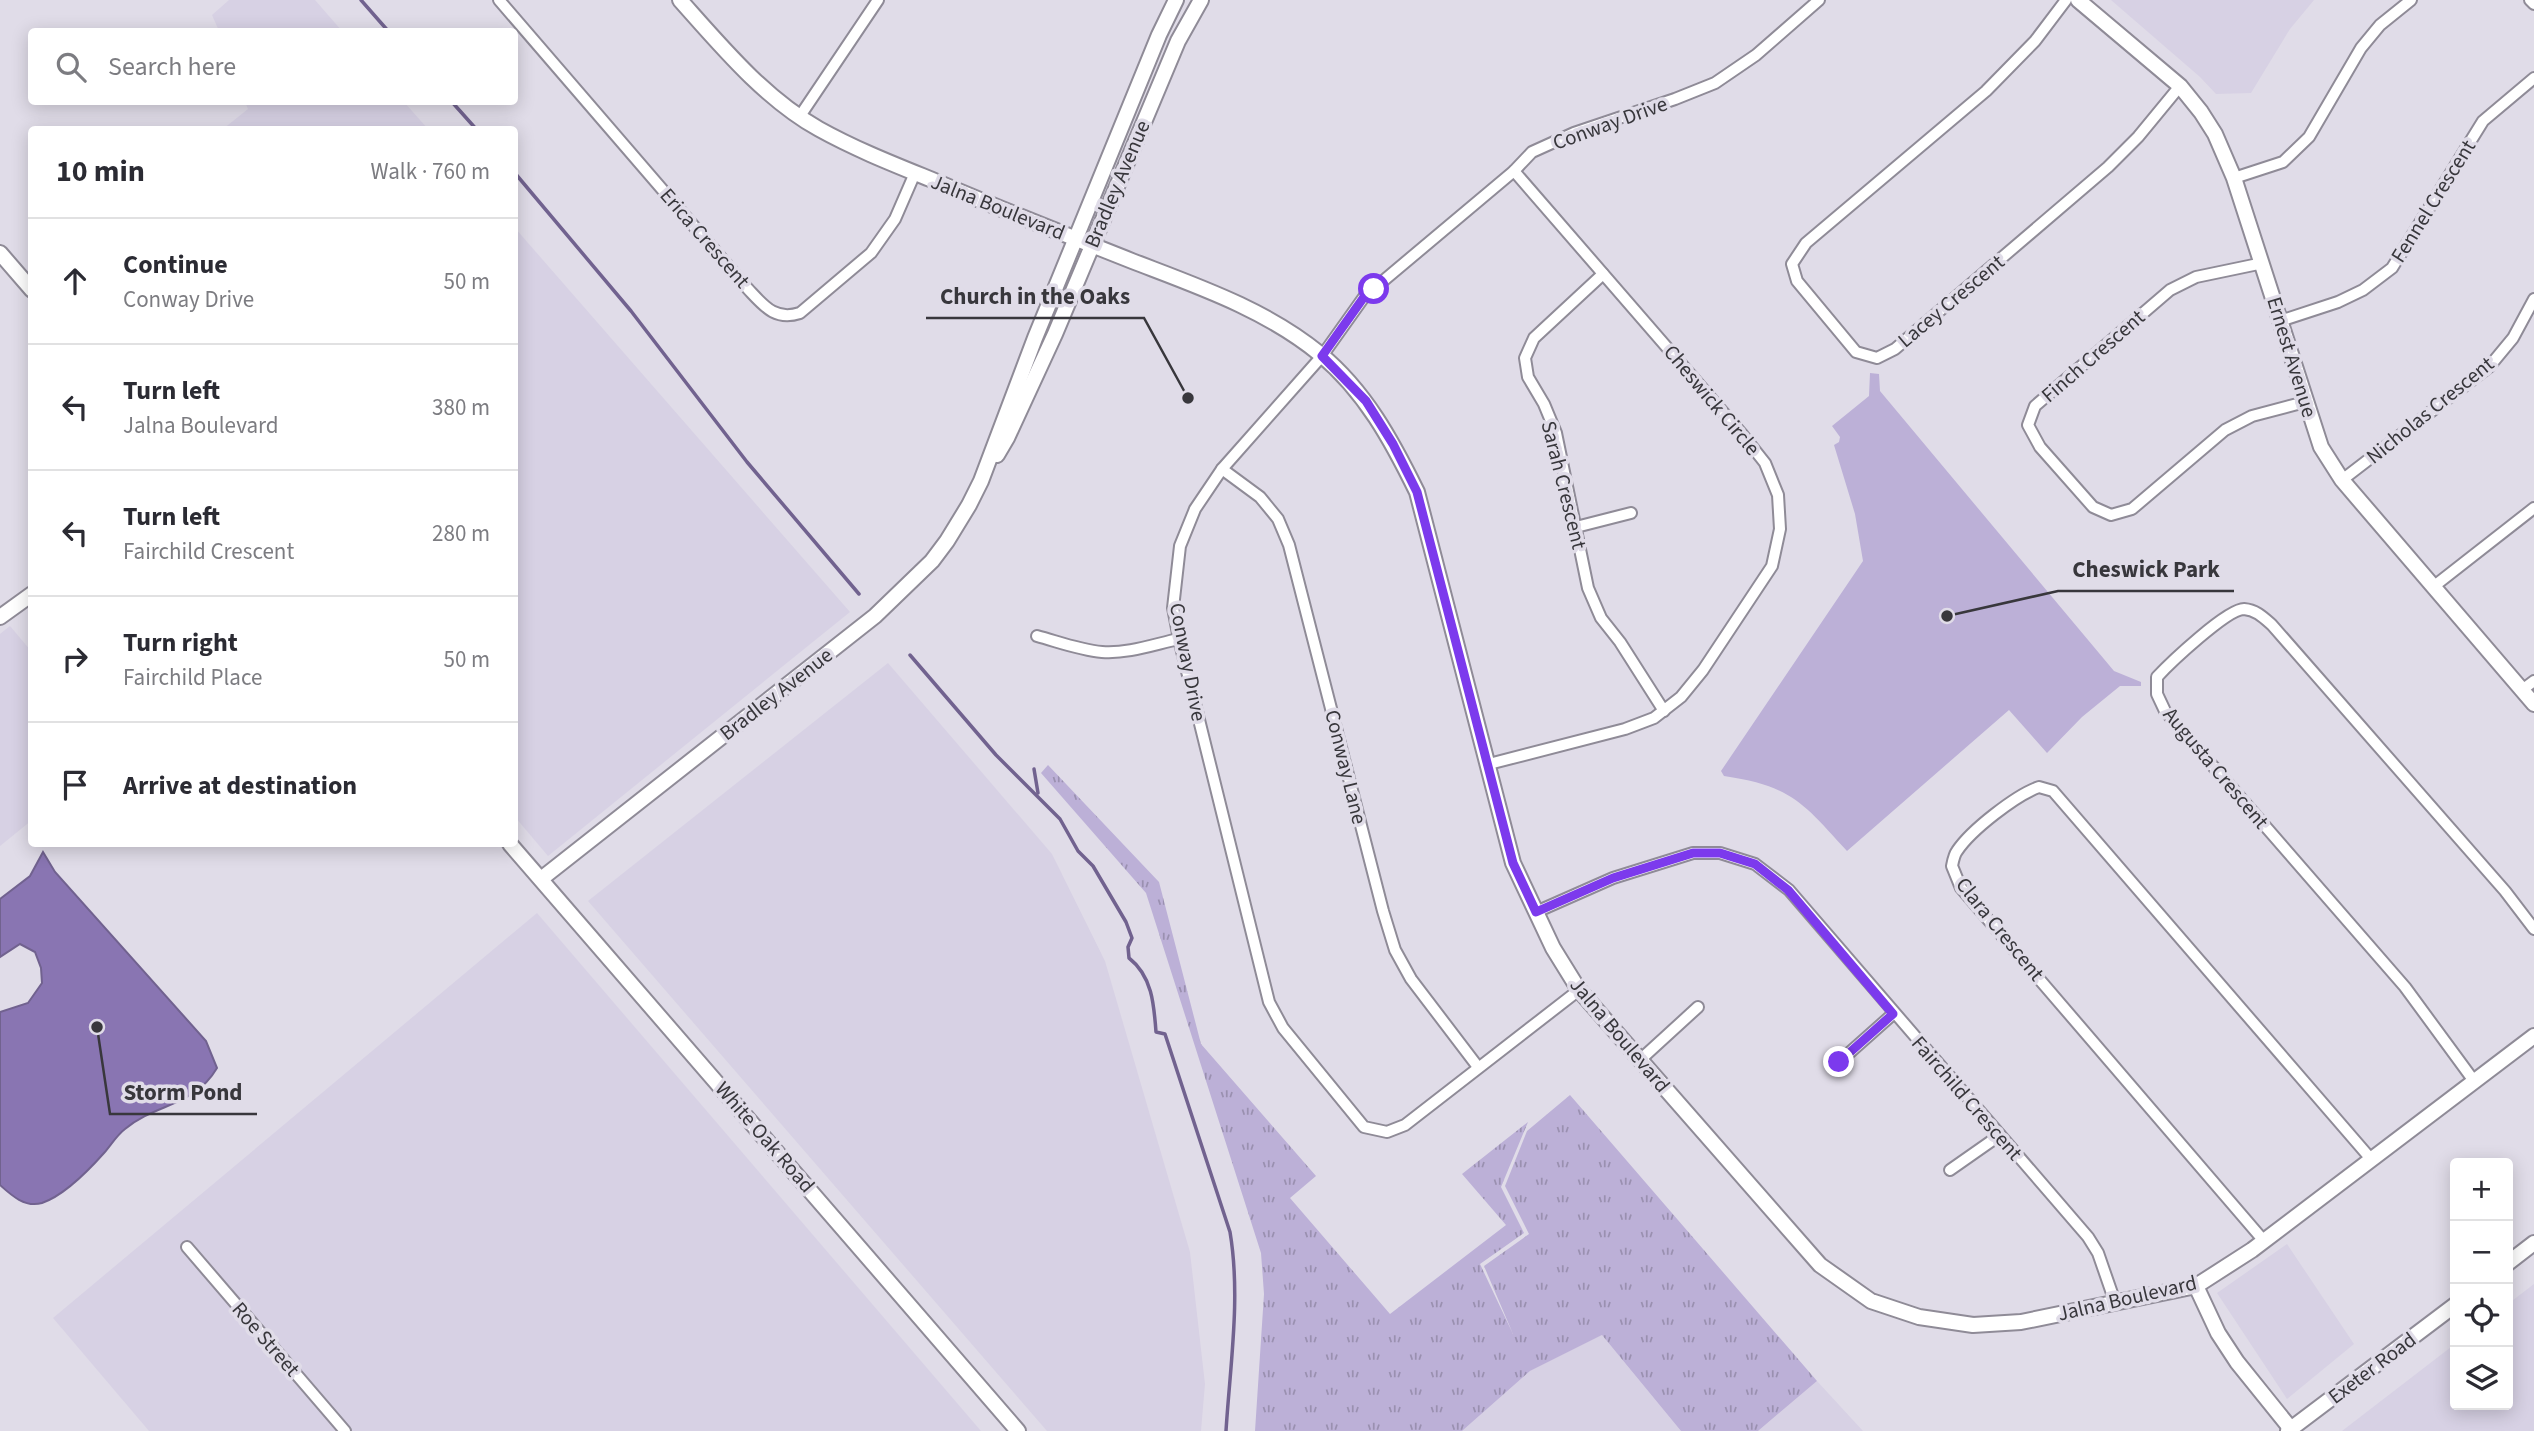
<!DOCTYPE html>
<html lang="en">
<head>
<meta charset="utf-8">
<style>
	:root { --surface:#fff; --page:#f7f7f7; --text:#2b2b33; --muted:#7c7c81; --line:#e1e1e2 }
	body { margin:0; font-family:"Source Sans 3",sans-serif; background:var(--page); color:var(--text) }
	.controls { position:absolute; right:21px; bottom:21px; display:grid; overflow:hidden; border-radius:7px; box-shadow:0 4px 18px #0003 }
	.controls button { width:63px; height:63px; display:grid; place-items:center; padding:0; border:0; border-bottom:2px solid var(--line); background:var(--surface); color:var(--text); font:35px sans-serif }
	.stop { position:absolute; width:21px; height:21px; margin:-16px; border:5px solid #7c3aed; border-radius:50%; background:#fff }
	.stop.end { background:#7c3aed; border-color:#fff; box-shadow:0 2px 7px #0008 }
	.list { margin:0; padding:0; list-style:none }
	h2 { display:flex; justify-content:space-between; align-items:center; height:91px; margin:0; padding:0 28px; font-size:30px }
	h2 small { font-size:23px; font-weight:400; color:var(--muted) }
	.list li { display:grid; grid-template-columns:46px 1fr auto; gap:21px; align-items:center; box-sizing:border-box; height:126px; padding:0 28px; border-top:2px solid var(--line) }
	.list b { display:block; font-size:26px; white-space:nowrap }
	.list p { margin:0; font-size:23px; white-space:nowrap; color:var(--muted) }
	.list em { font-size:23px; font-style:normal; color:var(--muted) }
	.icon { flex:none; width:38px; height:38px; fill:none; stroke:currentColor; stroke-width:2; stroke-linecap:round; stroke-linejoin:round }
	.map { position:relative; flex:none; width:2534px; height:1431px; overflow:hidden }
	.search { position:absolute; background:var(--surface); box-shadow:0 4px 18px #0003; left:28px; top:28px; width:490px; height:77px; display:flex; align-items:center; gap:18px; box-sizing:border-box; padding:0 24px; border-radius:7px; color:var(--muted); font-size:26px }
	.panel { position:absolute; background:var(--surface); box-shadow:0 4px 18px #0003; left:28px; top:126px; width:490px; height:721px; border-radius:7px }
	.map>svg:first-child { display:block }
	.built { fill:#d7d1e4 }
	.grass { fill:url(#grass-tufts) }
	.park { fill:#bcb0d7 }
	.water { fill:#8975b2; stroke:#71628f; stroke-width:2 }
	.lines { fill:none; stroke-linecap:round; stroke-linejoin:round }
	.stream { stroke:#71628f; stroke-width:3.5 }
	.street-casing { stroke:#8f8b97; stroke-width:14 }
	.secondary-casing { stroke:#8f8b97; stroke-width:18 }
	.street { stroke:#fff; stroke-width:10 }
	.secondary { stroke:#fff; stroke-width:14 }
	.route { stroke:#7c3aed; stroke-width:9 }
	.labels { text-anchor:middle; stroke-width:7; stroke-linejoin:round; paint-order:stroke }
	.street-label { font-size:21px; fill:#38373c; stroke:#e0dce8 }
	.leader { fill:none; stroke:#38373c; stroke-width:2.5 }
	.callout-dot { fill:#38373c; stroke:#e0dce8; stroke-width:2.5 }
	.callout-label { font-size:23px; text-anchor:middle; font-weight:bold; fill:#38373c; stroke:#e0dce8; stroke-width:7; stroke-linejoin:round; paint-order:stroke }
</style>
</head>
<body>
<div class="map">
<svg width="2534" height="1431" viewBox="0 0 2534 1431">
	<defs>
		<pattern id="grass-tufts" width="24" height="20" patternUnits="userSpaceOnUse" patternTransform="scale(1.75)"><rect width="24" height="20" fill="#bcb0d7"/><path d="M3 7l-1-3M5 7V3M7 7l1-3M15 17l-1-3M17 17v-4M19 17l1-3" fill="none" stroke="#9a90b0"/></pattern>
	</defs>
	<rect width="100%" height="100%" fill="#e0dce8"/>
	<g class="built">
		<path d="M229,0h86l27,31h-123l-7,-16z"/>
		<path d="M2111,0h203l-24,29 -39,64 -35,1 -16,-17z"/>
		<path d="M245,102h159l24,27h-205l25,-20z"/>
		<path d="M515,228l335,384 -302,244 -33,-39z"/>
		<path d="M10,626l21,25 1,169 -32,26v-212z"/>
		<path d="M888,663l164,191 53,107 85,291 15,132 -4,47h-154l-459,-530z"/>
		<path d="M537,913l444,518h-832l-96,-113z"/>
		<path d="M2287,1244l67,100 -67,55 -70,-106z"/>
		<path d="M2534,1284v147h-192l113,-87v61h53v-101z"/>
		<path d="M1602,1335l79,96h-219l68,-60z"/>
		<path d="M1817,1381l46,50h-105z"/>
	</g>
	<path class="grass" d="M1048,765l111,117 42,162 115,132 -26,22 100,116 116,-89 -44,-51 66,-52 -27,65 23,46 -44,31 33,70 -29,-68 45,-32 -24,-48 22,-55 43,-36 247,286 -59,50h-77l-79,-96 -72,36 -68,60h-207l9,-137 -3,-41 -115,-360 -105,-120z"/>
	<path class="park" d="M1870,373l9,1 1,17 234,280 27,11v4h-21l-38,31 -35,36 -38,-43 -162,141c-44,-48 -55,-65 -123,-75l-3,-5 142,-210 -8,-47 -21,-69 5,-3 1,-5 -8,-11 37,-30z"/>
	<path class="water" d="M43,852l12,20 151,169 11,27c-23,39 -61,35 -92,61 -8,6 -14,16 -21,24 -16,18 -39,42 -62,50 -17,5 -31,-8 -42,-18v-173l28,-9 14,-20 -1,-15 -6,-16 -15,-8 -20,13v-58l30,-23z"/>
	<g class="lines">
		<g class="stream">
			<path d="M361,0l28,32"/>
			<path d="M452,102l25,28"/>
			<path d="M514,172l117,139 116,151 112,132"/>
			<path d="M910,655l86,100 64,64 18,32 15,15 33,56 6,16 -4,9 1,11c23,18 25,46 27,74l9,2 65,198c11,65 0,134 -4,199"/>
			<path d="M1034,769l4,24"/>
		</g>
		<g class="street-casing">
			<g id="street">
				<path d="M499,0l249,289c16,17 27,32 52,24l71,-60 24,-34 20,-46"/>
				<path d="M2066,0l-31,41 -49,50 -180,152 -14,21 5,17 59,71 21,6 18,-9 213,-182 30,-30 42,-51"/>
				<path d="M2530,0l4,4"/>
				<path d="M800,116l78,-116"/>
				<path d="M2234,178l49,-16 26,-25 52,-89 19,-23 31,-25"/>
				<path d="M2263,263l-67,14 -26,13 -135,116 -7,19 12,22 53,60 18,8 21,-6 93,-79 27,-14 53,-14"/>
				<path d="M1603,274l-69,64 -9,20 3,19 16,27 12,29 32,155 13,30 19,24 44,69"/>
				<path d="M2280,321l58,-19 25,-12 29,-22 91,-147 51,-43"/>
				<path d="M1222,469l38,28 18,22 11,26 94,366 12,39 16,29 67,88"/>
				<path d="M2342,480l147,-113 24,-29 21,-39"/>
				<path d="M1576,527l55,-14"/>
				<path d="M2433,587l101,-79"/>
				<path d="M1037,636c22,6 43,14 65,16 26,2 53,-8 77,-13"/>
				<path d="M2522,690l12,-9"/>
				<path d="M1489,764l136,-35 29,-11 27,-21 22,-27 69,-104 8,-37 -2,-34 -13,-32 -23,-29 -228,-263"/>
				<path d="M1536,912l77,-34 80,-25h27l35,11 34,26 299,347 10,16 17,49"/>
				<path d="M1579,990l-174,135 -18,7 -23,-5 -81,-99 -14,-26 -90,-363 -6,-31 7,-62 15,-37 27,-40 100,-113 42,-59 150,-126 18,-19 42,-19 101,-34 40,-16 41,-28 63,-55"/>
				<path d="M1640,1060l58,-53"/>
				<path d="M1839,1062l54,-48"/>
				<path d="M2474,1081l-69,-94 -240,-276 -8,-17v-17c13,-14 70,-68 87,-68 12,1 19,8 28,16l233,266 29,38"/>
				<path d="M1950,1170l50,-35"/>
				<path d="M2264,1241l-303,-353 -9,-22c1,-5 2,-11 5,-15 14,-21 59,-56 82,-64l14,4 318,368"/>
				<path d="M187,1247l158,184"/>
			</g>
		</g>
		<g class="secondary-casing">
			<g id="secondary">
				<path d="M680,0c41,46 85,99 139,129 36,20 74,35 111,50 67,29 134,55 202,82 65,25 133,48 188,93 45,37 72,87 97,138l96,371 40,85 26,42 241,275 51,36 48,16 54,8 48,-3 175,-36 56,-36 282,-214"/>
				<path d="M2078,0l102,86 21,26 14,22 19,44 87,269 21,33 192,224"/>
				<path d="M0,253l32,37"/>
				<path d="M997,455l10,-17 48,-104 123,-293 23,-41"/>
				<path d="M0,617l32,-23"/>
				<path d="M510,844l508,587"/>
				<path d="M541,879l334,-263 57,-55 15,-20 22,-36 12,-24 54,-143 124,-303 17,-35"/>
				<path d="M2508,1263l26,-20"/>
				<path d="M2196,1286l22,47 19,29 54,67"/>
				<path d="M2288,1431l167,-126"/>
			</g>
		</g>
		<use href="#street" class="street"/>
		<use href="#secondary" class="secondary"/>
	</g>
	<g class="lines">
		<path class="route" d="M1374,289l-10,8 -42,59 44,45 27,43 24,48 96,371 23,49 77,-34 80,-25h27l35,11 33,26 105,124 -54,48"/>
	</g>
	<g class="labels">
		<g class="street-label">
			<text transform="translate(1610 123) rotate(-20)" y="7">Conway Drive</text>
			<text transform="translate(1117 184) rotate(-67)" y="7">Bradley Avenue</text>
			<text transform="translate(2433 201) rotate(-58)" y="7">Fennel Crescent</text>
			<text transform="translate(998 207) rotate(22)" y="7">Jalna Boulevard</text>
			<text transform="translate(705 238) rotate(49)" y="7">Erica Crescent</text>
			<text transform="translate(1951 301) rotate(-40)" y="7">Lacey Crescent</text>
			<text transform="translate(2093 356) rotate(-41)" y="7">Finch Crescent</text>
			<text transform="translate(2292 357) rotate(73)" y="7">Ernest Avenue</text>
			<text transform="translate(1712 400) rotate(50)" y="7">Cheswick Circle</text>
			<text transform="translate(2430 410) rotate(-39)" y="7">Nicholas Crescent</text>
			<text transform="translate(1564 485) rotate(76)" y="7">Sarah Crescent</text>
			<text transform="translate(1188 662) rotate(79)" y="7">Conway Drive</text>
			<text transform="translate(776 694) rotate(-38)" y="7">Bradley Avenue</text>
			<text transform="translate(1346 767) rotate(76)" y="7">Conway Lane</text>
			<text transform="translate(2216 768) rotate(50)" y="7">Augusta Crescent</text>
			<text transform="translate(2000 929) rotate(51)" y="7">Clara Crescent</text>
			<text transform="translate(1620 1035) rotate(50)" y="7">Jalna Boulevard</text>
			<text transform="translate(1967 1098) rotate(49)" y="7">Fairchild Crescent</text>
			<text transform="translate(765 1137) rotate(49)" y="7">White Oak Road</text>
			<text transform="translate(2127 1298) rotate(-13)" y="7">Jalna Boulevard</text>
			<text transform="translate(266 1339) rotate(49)" y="7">Roe Street</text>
			<text transform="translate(2372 1368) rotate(-37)" y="7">Exeter Road</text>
		</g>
	</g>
	<path class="leader" d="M1188 398L1144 318H926M1947 616L2058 591H2234M97 1027L110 1114H257"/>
	<g class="callout-dot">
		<circle cx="1188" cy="398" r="7"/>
		<circle cx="1947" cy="616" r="7"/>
		<circle cx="97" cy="1027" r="7"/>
	</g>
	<g class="callout-label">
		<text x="1035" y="304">Church in the Oaks</text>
		<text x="2146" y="577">Cheswick Park</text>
		<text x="183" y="1100">Storm Pond</text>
	</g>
</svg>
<div class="controls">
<button>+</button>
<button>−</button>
<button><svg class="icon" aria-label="locate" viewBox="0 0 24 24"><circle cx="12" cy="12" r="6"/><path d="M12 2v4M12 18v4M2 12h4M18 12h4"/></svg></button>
<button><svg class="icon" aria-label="layers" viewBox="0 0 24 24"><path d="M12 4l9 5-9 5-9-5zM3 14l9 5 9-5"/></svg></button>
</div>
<div class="stop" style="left:1374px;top:289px"></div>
<div class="stop end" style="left:1839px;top:1062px"></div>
<div class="search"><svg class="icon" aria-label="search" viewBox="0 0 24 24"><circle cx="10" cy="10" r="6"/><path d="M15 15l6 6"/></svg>Search here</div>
<section class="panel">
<h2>10 min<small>Walk · 760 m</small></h2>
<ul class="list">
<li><svg class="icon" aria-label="ahead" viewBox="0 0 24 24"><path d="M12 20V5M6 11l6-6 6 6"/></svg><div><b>Continue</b><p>Conway Drive</p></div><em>50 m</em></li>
<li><svg class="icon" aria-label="left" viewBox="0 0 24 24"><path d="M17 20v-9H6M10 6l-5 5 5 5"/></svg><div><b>Turn left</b><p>Jalna Boulevard</p></div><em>380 m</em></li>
<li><svg class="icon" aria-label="left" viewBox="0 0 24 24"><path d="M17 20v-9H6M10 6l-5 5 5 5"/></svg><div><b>Turn left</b><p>Fairchild Crescent</p></div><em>280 m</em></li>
<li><svg class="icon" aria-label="right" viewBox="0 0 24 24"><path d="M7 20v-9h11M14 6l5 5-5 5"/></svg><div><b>Turn right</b><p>Fairchild Place</p></div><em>50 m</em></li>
<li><svg class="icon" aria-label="arrive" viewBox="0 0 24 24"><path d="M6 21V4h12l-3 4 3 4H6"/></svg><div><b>Arrive at destination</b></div></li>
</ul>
</section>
</div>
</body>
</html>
